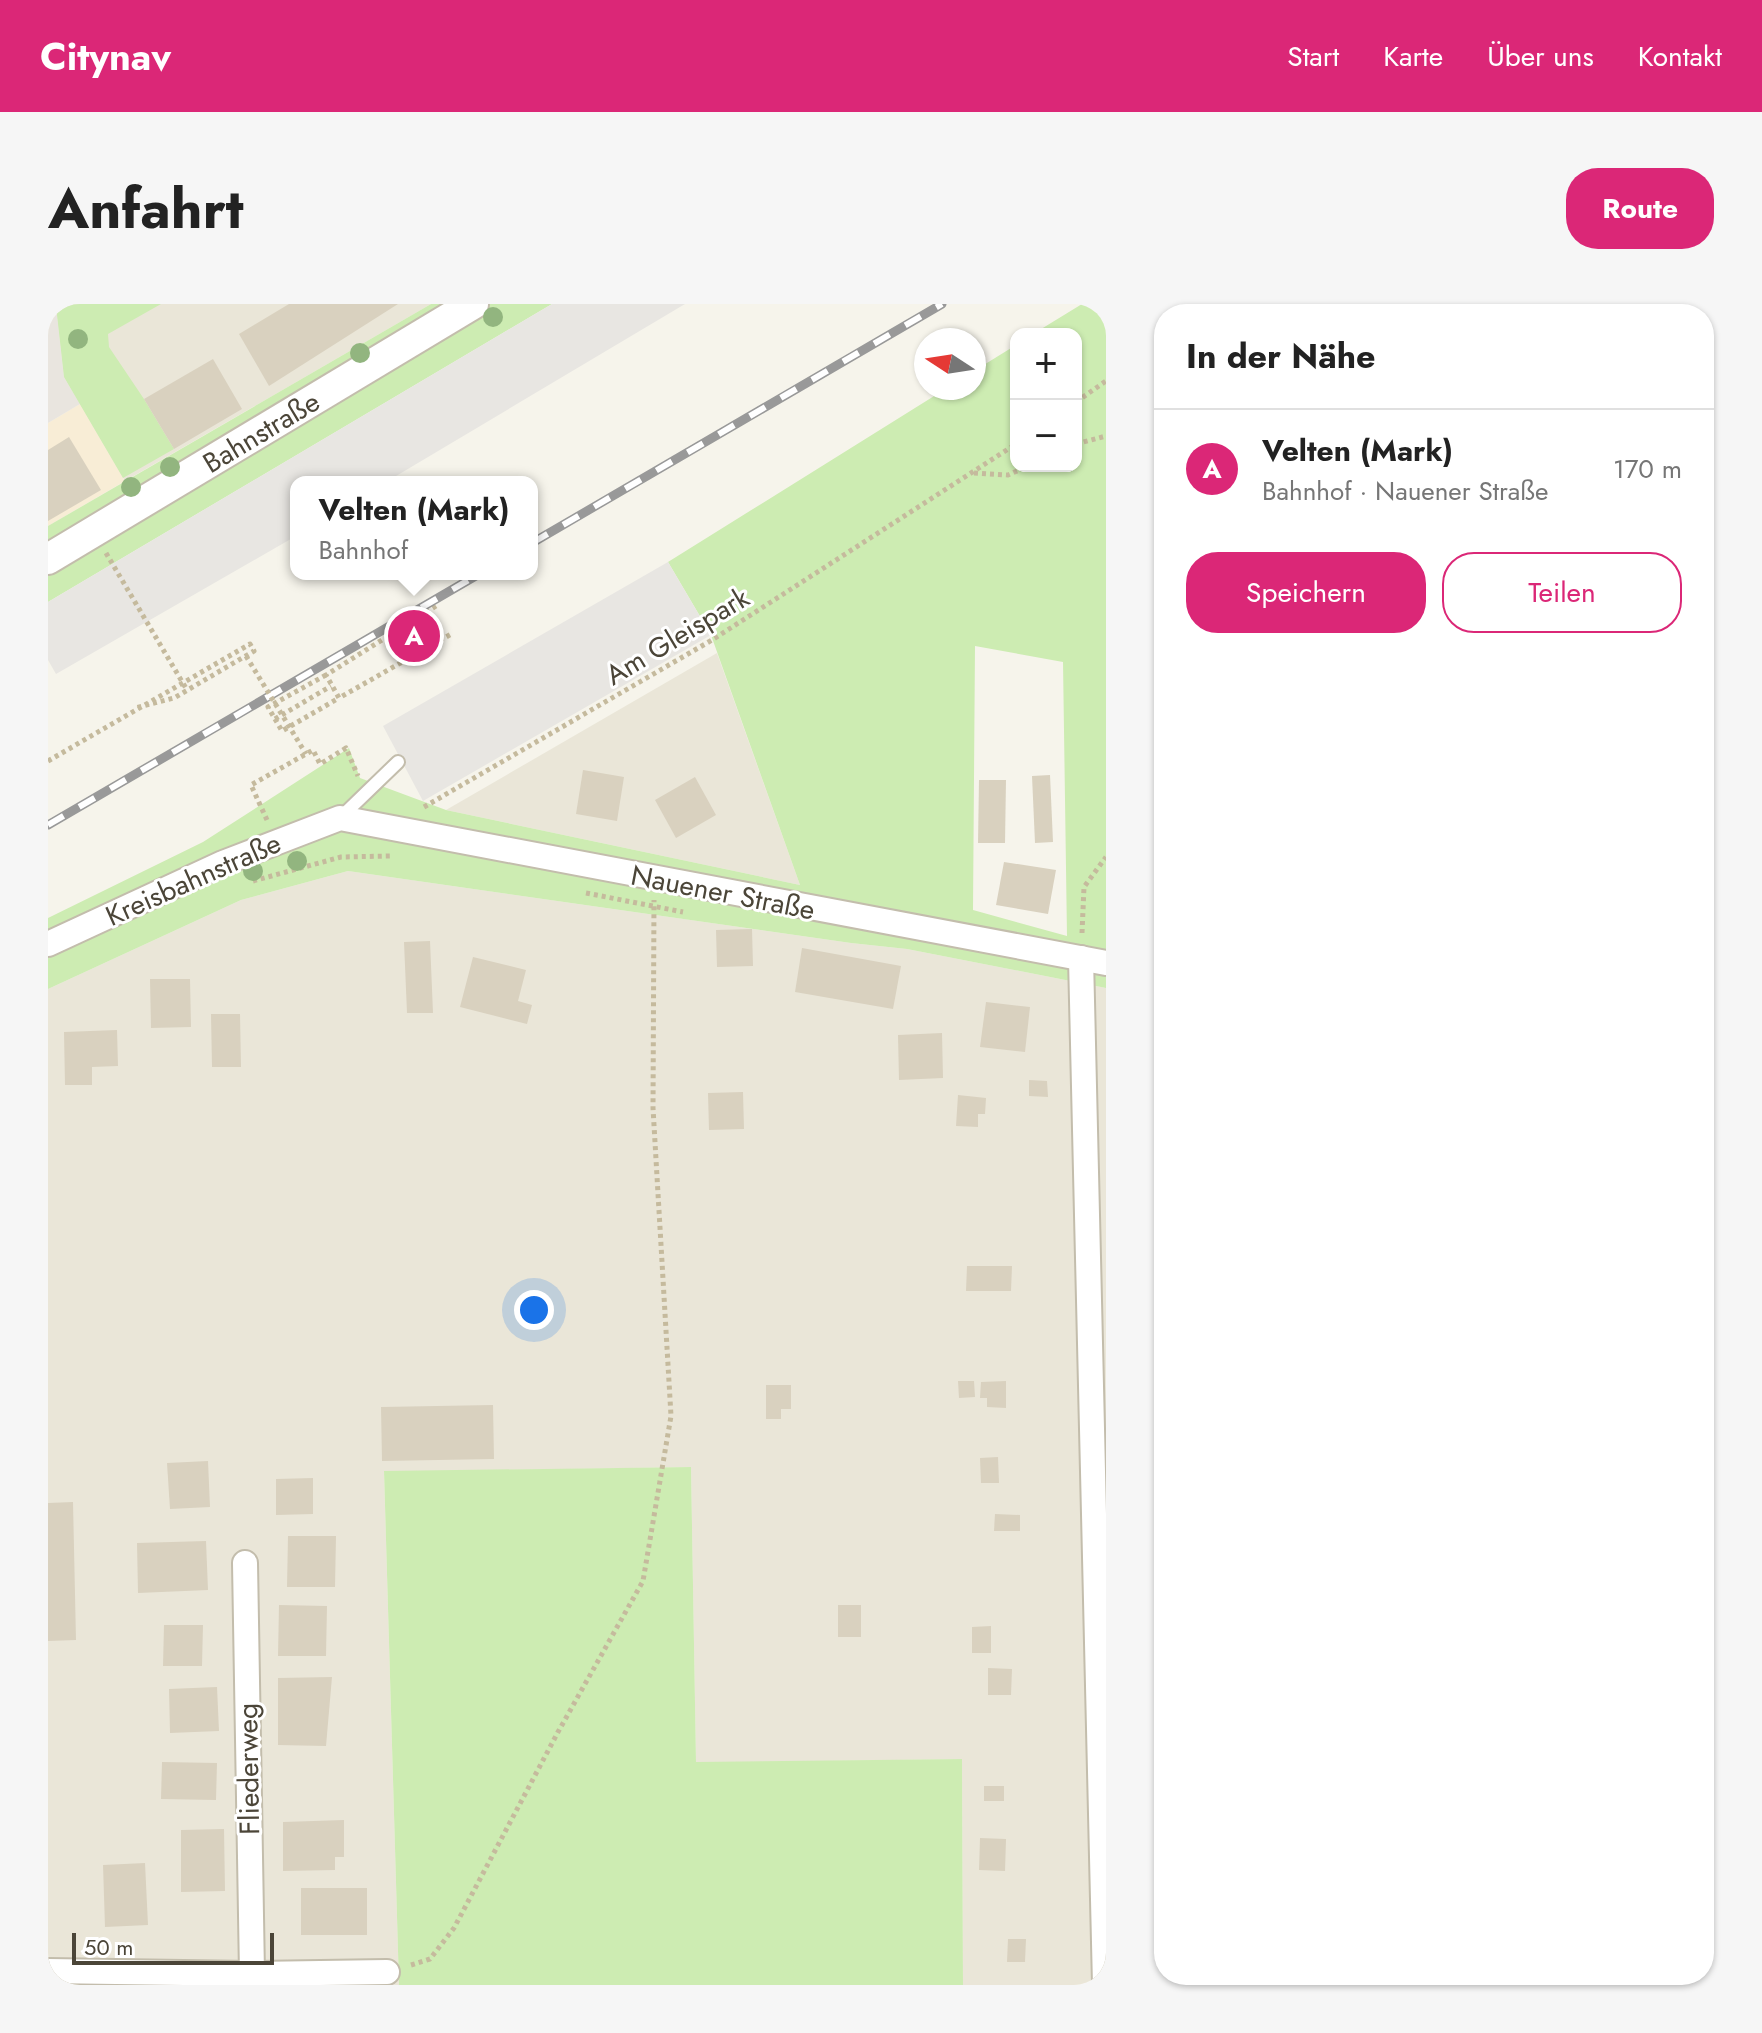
<!DOCTYPE html>
<html lang="de">
<head>
<meta charset="utf-8">
<style>
	:root { --surface:#fff; --page:#f6f6f6; --text:#222; --muted:#767676; --line:#e0e0e0; --accent:#db2777 }
	body { margin:0; font-family:Jost,sans-serif; background:var(--page); color:var(--text) }
	.controls { position:absolute; right:24px; top:24px; display:grid; overflow:hidden; border-radius:16px; box-shadow:0 2px 6px #0004 }
	.controls button { width:72px; height:72px; display:grid; place-items:center; padding:0; border:0; border-bottom:2px solid var(--line); background:var(--surface); color:var(--text); font:40px sans-serif }
	.compass { position:absolute; left:866px; top:24px; width:72px; height:72px; border-radius:50%; background:var(--surface); box-shadow:0 2px 6px #0004; rotate:282deg }
	.scale { position:absolute; left:24px; bottom:20px; width:202px; box-sizing:border-box; padding-left:8px; border:4px solid #4b4538; border-top:0; font-size:22px; line-height:28px; white-space:nowrap; color:#4b4538; -webkit-text-stroke:6px #fff; paint-order:stroke }
	.you { position:absolute; left:486px; top:1006px; width:28px; height:28px; margin:-20px; border:6px solid #fff; border-radius:50%; background:#1a73e8; box-shadow:0 0 0 12px #1a73e833 }
	.badge { display:grid; place-items:center; width:52px; height:52px; border-radius:50%; background:var(--accent); color:#fff; font-size:26px; font-weight:700 }
	.pin { position:absolute; translate:-50% -50%; border:4px solid #fff; box-shadow:0 2px 8px #0006 }
	.popup { position:absolute; left:242px; top:172px; width:248px; height:104px; box-sizing:border-box; display:grid; place-content:center; border-radius:16px; background:var(--surface); filter:drop-shadow(0 2px 6px #0005); font-size:26px; white-space:nowrap; color:var(--muted) }
	.popup b { font-size:30px; color:var(--text) }
	.popup::after { content:''; position:absolute; left:50%; top:100%; margin-left:-16px; border:16px solid transparent; border-top-color:var(--surface) }
	.list { margin:0; padding:0; list-style:none }
	h2 { display:flex; justify-content:space-between; align-items:center; height:104px; margin:0; padding:0 32px; font-size:34px }
	h2 small { font-size:26px; font-weight:400; color:var(--muted) }
	.list li { display:grid; grid-template-columns:52px 1fr auto; gap:24px; align-items:center; box-sizing:border-box; height:120px; padding:0 32px; border-top:2px solid var(--line) }
	.list b { display:block; font-size:30px; white-space:nowrap }
	.list p { margin:0; font-size:26px; white-space:nowrap; color:var(--muted) }
	.list em { font-size:26px; font-style:normal; color:var(--muted) }
	.actions { display:flex; gap:16px; padding:24px 32px }
	.actions a { flex:1; padding:18px 0; border:2px solid var(--accent); border-radius:32px; text-align:center; font-size:28px; color:var(--accent) }
	.actions .main { background:var(--accent); color:#fff }
	.map { position:relative; flex:none; width:1058px; height:1681px; overflow:hidden; border-radius:32px }
	header { display:flex; align-items:center; gap:48px; box-sizing:border-box; height:112px; padding:0 40px; background:var(--accent); color:#fff }
	header strong { font-size:38px }
	nav { display:flex; gap:44px; margin-inline-start:auto; font-size:28px }
	.intro { display:flex; align-items:center; justify-content:space-between; box-sizing:border-box; height:192px; padding:0 48px }
	h1 { margin:0; font-size:56px }
	.button { padding:20px 36px; border-radius:32px; background:var(--accent); color:#fff; font-size:28px; font-weight:700 }
	main { display:flex; gap:48px; padding:0 48px }
	aside { flex:1; background:var(--surface); border-radius:32px; box-shadow:0 2px 6px #0004 }
	.map>svg:first-child { display:block }
	.residential { fill:#eae6d8 }
	.commercial { fill:#f8edd6 }
	.industrial { fill:#e9e5df }
	.green { fill:#cdecb2; fill-rule:evenodd }
	.parking { fill:#e8e6e2 }
	.building { fill:#d9d1bf }
	.lines { fill:none; stroke-linecap:round; stroke-linejoin:round }
	.service-casing { stroke:#c3bdac; stroke-width:16 }
	.minor-casing { stroke:#c3bdac; stroke-width:28 }
	.tertiary-casing { stroke:#c3bdac; stroke-width:34 }
	.path { stroke:#c5ba9d; stroke-width:5; stroke-dasharray:4 4; stroke-linecap:butt }
	.service { stroke:#fff; stroke-width:12 }
	.minor { stroke:#fff; stroke-width:24 }
	.tertiary { stroke:#fff; stroke-width:30 }
	.rail-casing { stroke:#999; stroke-width:9 }
	.rail { stroke:#fff; stroke-width:6; stroke-dasharray:18; stroke-linecap:butt }
	.path-bridge { stroke:#c5ba9d; stroke-width:5; stroke-dasharray:4 4; stroke-linecap:butt }
	.tree { fill:#92b57f }
	.labels { text-anchor:middle; stroke-width:6; stroke-linejoin:round; paint-order:stroke }
	.street-label { font-size:28px; fill:#4b4538; stroke:#fff }
</style>
</head>
<body>
<header>
<strong>Citynav</strong>
<nav><a>Start</a><a>Karte</a><a>Über uns</a><a>Kontakt</a></nav>
</header>
<div class="intro"><h1>Anfahrt</h1><a class="button">Route</a></div>
<main>
<div class="map">
<svg width="1058" height="1681" viewBox="0 0 1058 1681">
	<rect width="100%" height="100%" fill="#f6f4eb"/>
	<g class="residential">
		<path d="M0,0h383l-306,177 -61,-104 -7,-62z"/>
		<path d="M669,349l83,232 -354,-75z"/>
		<path d="M300,567l503,72 56,6 199,39v997h-143l-1,-226 -266,4 -5,-296 -307,5 15,513h-351v-996l193,-89z"/>
	</g>
	<path class="commercial" d="M32,100l45,77 -77,45v-103z"/>
	<path class="industrial" d="M0,2l9,9 7,62 16,27 -32,19z"/>
	<g class="green">
		<path d="M10,0h103l-53,30 1,13 35,52 30,50 -51,29 -59,-101 -7,-62z"/>
		<path d="M383,0h121l-504,298v-76z"/>
		<path d="M1034,0h24v684l-199,-39 -56,-6 -503,-72 -107,29 -193,89v-71l155,-76 146,-94 11,30 86,32 354,75 -89,-250 -43,-73 279,-174h27v-17l42,-26v121h60v-132h-43zM927,342l88,16 4,274 -94,-26z"/>
		<path d="M643,1163l5,295 266,-3 1,226h-564l-15,-514z"/>
	</g>
	<g class="parking">
		<path d="M504,0h133l-299,178h-90v54l-240,138 -8,-14v-58z"/>
		<path d="M620,258l43,73 -288,166 -40,-75z"/>
	</g>
	<g class="building">
		<path d="M241,0h109l-129,82 -30,-52z"/>
		<path d="M165,55l29,50 -68,40 -30,-50z"/>
		<path d="M21,133l32,53 -53,31v-71z"/>
		<path d="M535,466l41,7 -7,44 -41,-7z"/>
		<path d="M1002,471l3,67 -18,1 -3,-67z"/>
		<path d="M647,473l21,38 -40,23 -21,-38z"/>
		<path d="M931,476h27l-1,63h-27z"/>
		<path d="M956,558l52,8 -8,44 -52,-9z"/>
		<path d="M704,625l1,37 -36,1 -1,-37z"/>
		<path d="M382,637l3,72h-26l-3,-71z"/>
		<path d="M754,644l99,18 -8,43 -98,-17z"/>
		<path d="M425,653l53,13 -8,31 14,4 -5,19 -67,-17z"/>
		<path d="M102,675h40l1,48 -40,1z"/>
		<path d="M938,698l44,5 -5,45 -45,-5z"/>
		<path d="M163,710h29l1,53h-29z"/>
		<path d="M69,726l1,36 -26,1v18h-27l-1,-53z"/>
		<path d="M894,729l1,45 -44,2 -1,-45z"/>
		<path d="M981,776l18,1 1,16 -19,-1z"/>
		<path d="M695,788l1,37 -35,1 -1,-37z"/>
		<path d="M910,791l28,3 -1,16h-7v13l-22,-1z"/>
		<path d="M919,962h45l-1,25h-45z"/>
		<path d="M910,1077h16l1,16 -16,1z"/>
		<path d="M958,1077v27l-19,-1v-9h-7l1,-16z"/>
		<path d="M718,1081h25v24h-10v10h-15z"/>
		<path d="M445,1101l1,54 -112,2 -1,-54z"/>
		<path d="M950,1153l1,26h-18l-1,-25z"/>
		<path d="M160,1157l2,46 -40,2 -3,-46z"/>
		<path d="M265,1174v36l-37,1v-36z"/>
		<path d="M25,1198l3,138 -28,1v-138z"/>
		<path d="M947,1210l25,1v16h-26z"/>
		<path d="M240,1232h48l-1,51h-48z"/>
		<path d="M158,1237l2,49 -70,3 -1,-50z"/>
		<path d="M231,1301l48,1 -1,50h-48z"/>
		<rect x="790" y="1301" width="23" height="32"/>
		<path d="M116,1321h39l-1,41h-39z"/>
		<path d="M943,1322v27h-19v-26z"/>
		<path d="M940,1364l24,1 -1,26h-23z"/>
		<path d="M284,1373l-6,69 -48,-1v-67z"/>
		<path d="M169,1383l2,44 -49,2 -1,-44z"/>
		<path d="M114,1458l55,1 -1,37 -55,-1z"/>
		<rect x="936" y="1482" width="20" height="15"/>
		<path d="M296,1516v37h-9v13l-52,1v-49z"/>
		<path d="M176,1525l1,62 -44,1v-62z"/>
		<path d="M932,1534l26,1 -1,32 -26,-1z"/>
		<path d="M97,1559l3,62 -43,2 -2,-62z"/>
		<rect x="253" y="1584" width="66" height="47"/>
		<path d="M960,1635h18l-1,23h-18z"/>
	</g>
	<g class="lines">
		<g class="service-casing">
			<path id="service" d="M292,514l58,-56"/>
		</g>
		<g class="minor-casing">
			<g id="minor">
				<path d="M0,640l175,-81 117,-45 766,145"/>
				<path d="M1033,654l24,1027"/>
				<path d="M197,1259l7,411 -5,11"/>
				<path d="M0,1667l204,3 135,-2"/>
			</g>
		</g>
		<g class="tertiary-casing">
			<path id="tertiary" d="M0,255l425,-255"/>
		</g>
		<g class="path">
			<path d="M1028,98l30,-21"/>
			<path d="M1028,140l30,-8"/>
			<path d="M926,169l34,2 20,-9"/>
			<path d="M58,249l81,137"/>
			<path d="M388,302l-110,69 13,23 114,-65"/>
			<path d="M278,371l-58,32 14,24 57,-33"/>
			<path d="M227,415l56,-33"/>
			<path d="M0,457l202,-117 4,7 -80,47 -39,10"/>
			<path d="M376,503l288,-167 304,-196"/>
			<path d="M219,516l-16,-35 62,-35 7,14 26,-16 12,28"/>
			<path d="M205,577l88,-24 51,-1"/>
			<path d="M538,589l97,19"/>
			<path d="M1034,629l2,-46 22,-30"/>
			<path d="M363,1661l19,-6 24,-31 104,-196 85,-151 28,-165 -18,-308 1,-208"/>
		</g>
		<use href="#service" class="service"/>
		<use href="#minor" class="minor"/>
		<use href="#tertiary" class="tertiary"/>
		<g class="rail-casing">
			<g id="rail">
				<path d="M484,239l410,-239"/>
				<path d="M0,521l431,-251"/>
			</g>
		</g>
		<use href="#rail" class="rail"/>
		<path class="path-bridge" d="M198,352l60,98"/>
	</g>
	<g class="tree">
		<circle cx="445" cy="13" r="10"/>
		<circle cx="30" cy="35" r="10"/>
		<circle cx="312" cy="49" r="10"/>
		<circle cx="122" cy="163" r="10"/>
		<circle cx="83" cy="183" r="10"/>
		<circle cx="249" cy="557" r="10"/>
		<circle cx="205" cy="567" r="10"/>
	</g>
	<g class="labels">
		<g class="street-label">
			<text transform="translate(213 128) rotate(-31)" y="10">Bahnstraße</text>
			<text transform="translate(629 332) rotate(-31)" y="10">Am Gleispark</text>
			<text transform="translate(145 575) rotate(-24)" y="10">Kreisbahnstraße</text>
			<text transform="translate(675 588) rotate(11)" y="10">Nauener Straße</text>
			<text transform="translate(200 1465) rotate(-91)" y="10">Fliederweg</text>
		</g>
	</g>
</svg>
<div class="controls">
<button>+</button>
<button>−</button>
</div>
<svg class="compass" viewBox="-18 -18 36 36"><path d="M0-13l5 13h-10z" fill="#e53935"/><path d="M0 13l5-13h-10z" fill="#767676"/></svg>
<div class="scale">50 m</div>
<div class="you"></div>
<div class="pin badge" style="left:366px;top:332px">A</div>
<div class="popup"><b>Velten (Mark)</b>Bahnhof</div>
</div>
<aside>
<h2>In der Nähe<small></small></h2>
<ul class="list">
<li><span class="badge">A</span><div><b>Velten (Mark)</b><p>Bahnhof · Nauener Straße</p></div><em>170 m</em></li>
</ul>
<div class="actions"><a class="main">Speichern</a><a>Teilen</a></div>
</aside>
</main>
</body>
</html>
